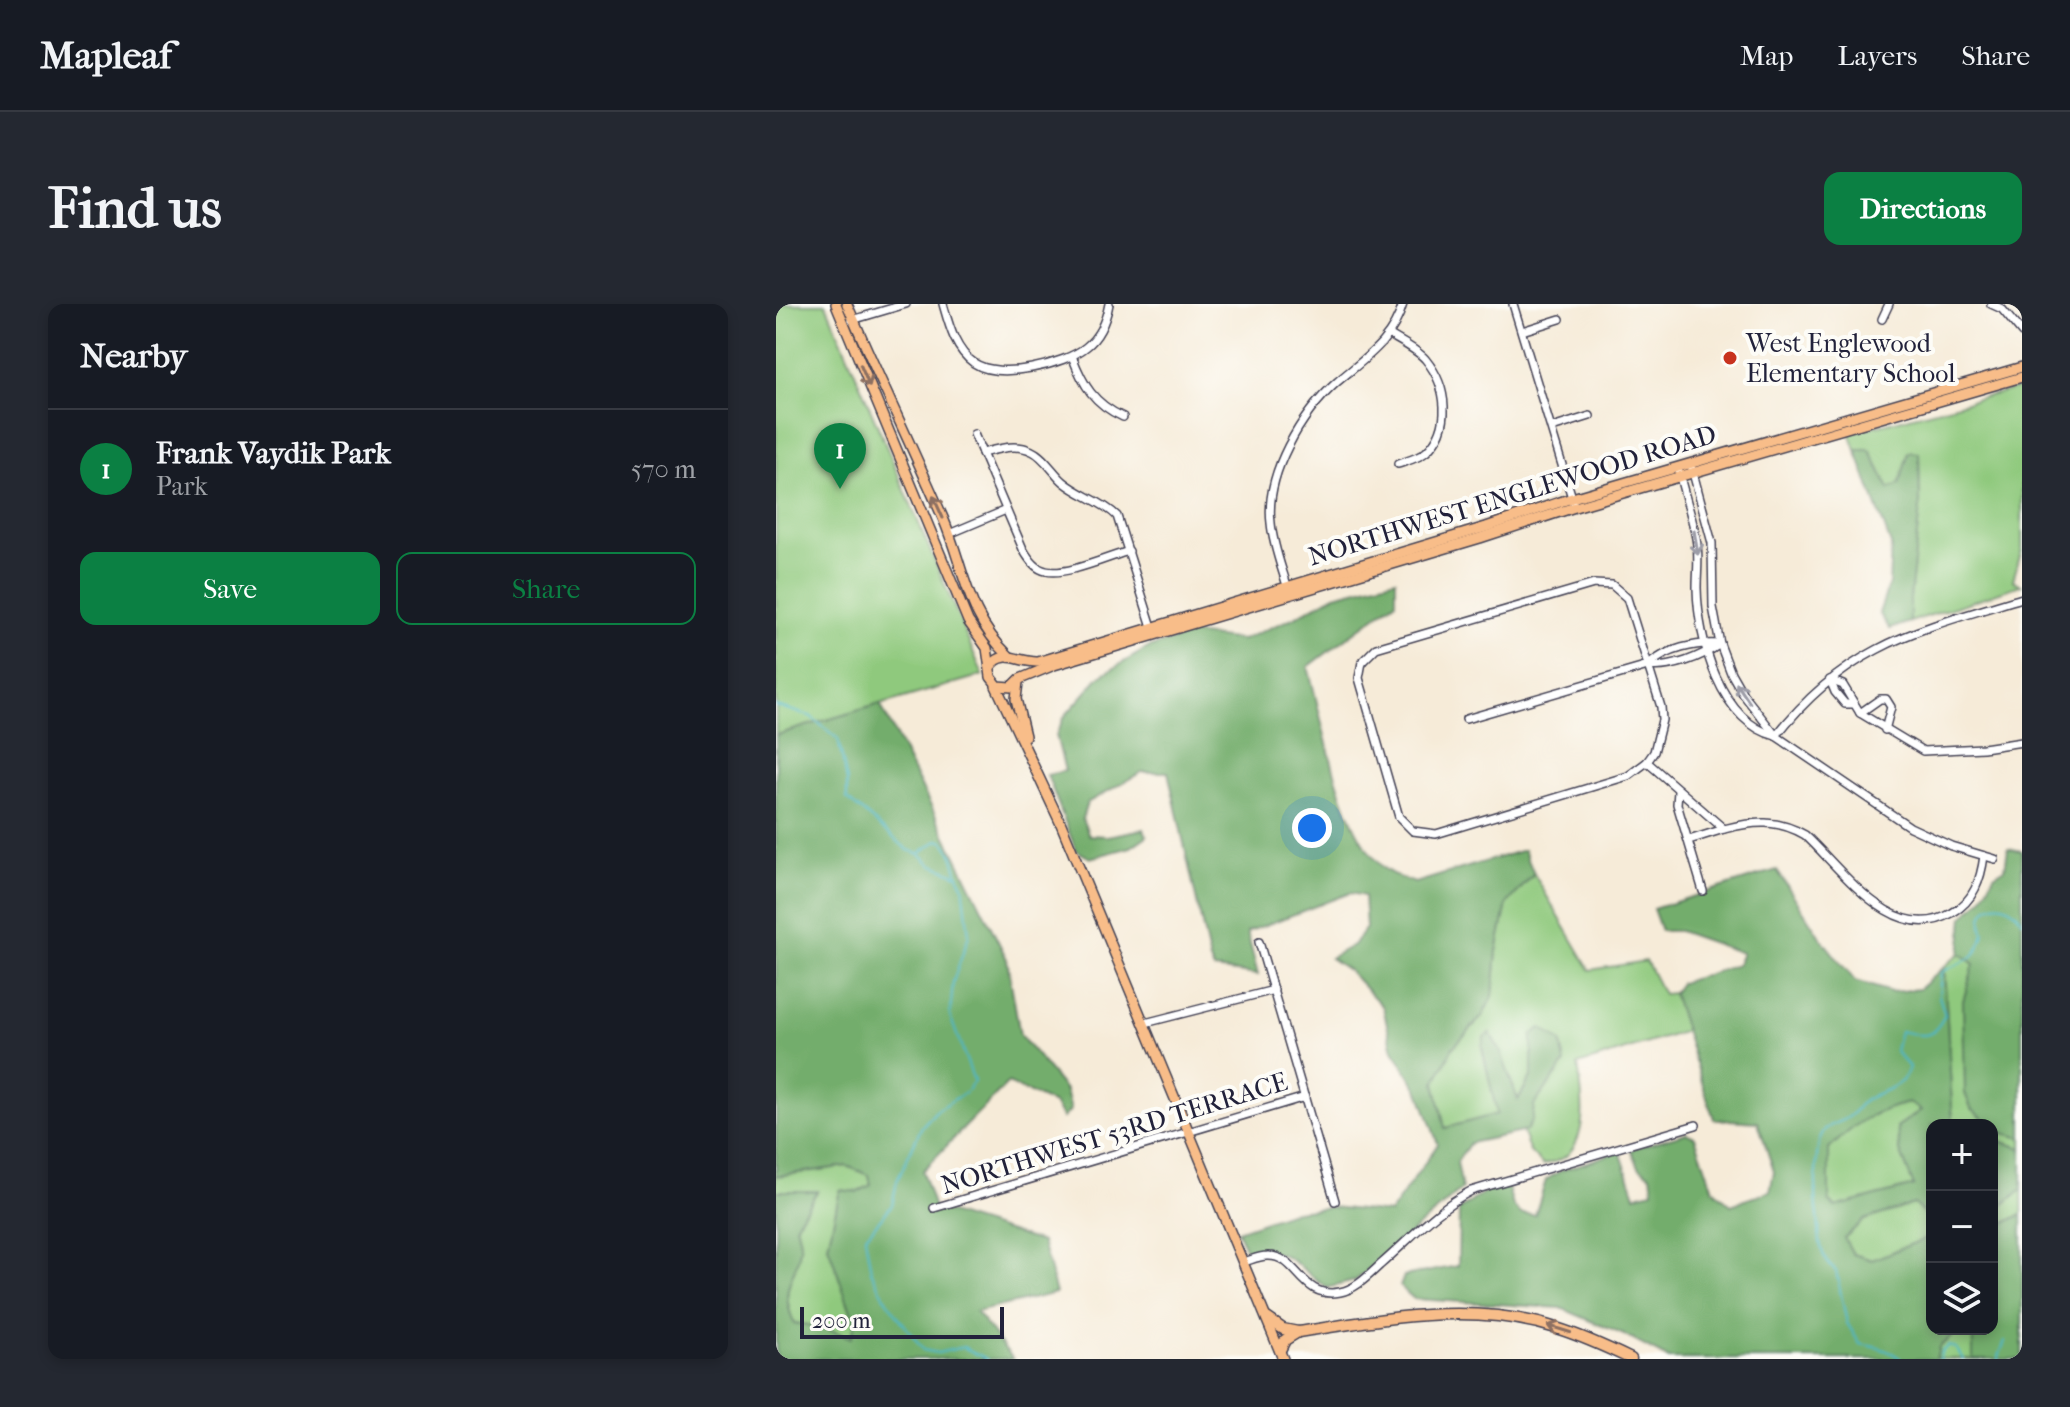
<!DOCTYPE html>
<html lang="en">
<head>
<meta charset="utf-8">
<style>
	:root { --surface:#171b24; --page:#242831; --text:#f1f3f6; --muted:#9ea1a6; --line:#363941; --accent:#0b8043 }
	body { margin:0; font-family:"IM FELL French Canon",serif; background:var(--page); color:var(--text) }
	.controls { position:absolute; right:24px; bottom:24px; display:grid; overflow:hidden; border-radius:16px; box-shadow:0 4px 12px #0003 }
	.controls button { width:72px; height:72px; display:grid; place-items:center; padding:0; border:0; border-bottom:2px solid var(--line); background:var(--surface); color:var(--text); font:40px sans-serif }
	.scale { position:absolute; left:24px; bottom:20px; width:204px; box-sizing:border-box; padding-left:8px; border:4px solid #22223b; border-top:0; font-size:22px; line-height:28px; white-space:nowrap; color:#22223b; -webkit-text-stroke:6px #fdfcf7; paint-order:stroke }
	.you { position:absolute; left:536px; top:524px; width:28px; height:28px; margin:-20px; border:6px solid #fff; border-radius:50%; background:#1a73e8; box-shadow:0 0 0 12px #1a73e833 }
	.badge { display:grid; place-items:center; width:52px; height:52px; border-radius:50%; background:var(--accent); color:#fff; font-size:26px; font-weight:700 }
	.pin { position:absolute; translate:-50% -66px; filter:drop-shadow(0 2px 4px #0008) }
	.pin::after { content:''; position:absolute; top:42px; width:28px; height:24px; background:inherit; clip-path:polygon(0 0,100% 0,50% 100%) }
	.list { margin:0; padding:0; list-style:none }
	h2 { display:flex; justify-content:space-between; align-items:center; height:104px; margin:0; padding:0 32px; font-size:34px }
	h2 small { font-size:26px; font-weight:400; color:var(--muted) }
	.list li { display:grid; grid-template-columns:52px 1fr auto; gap:24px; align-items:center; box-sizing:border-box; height:120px; padding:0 32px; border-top:2px solid var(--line) }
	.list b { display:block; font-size:30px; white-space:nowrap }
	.list p { margin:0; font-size:26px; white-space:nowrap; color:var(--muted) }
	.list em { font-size:26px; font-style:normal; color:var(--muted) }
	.actions { display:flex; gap:16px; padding:24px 32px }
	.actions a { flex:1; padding:18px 0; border:2px solid var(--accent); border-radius:16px; text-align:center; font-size:28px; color:var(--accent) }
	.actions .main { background:var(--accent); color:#fff }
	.icon { flex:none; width:44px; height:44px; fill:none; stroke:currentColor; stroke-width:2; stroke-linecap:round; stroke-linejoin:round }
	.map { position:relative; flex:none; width:1246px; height:1055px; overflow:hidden; border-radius:16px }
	header { display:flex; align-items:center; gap:48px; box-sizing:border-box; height:112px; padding:0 40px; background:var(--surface); border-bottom:2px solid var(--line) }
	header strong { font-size:38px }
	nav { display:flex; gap:44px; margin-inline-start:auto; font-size:28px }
	.intro { display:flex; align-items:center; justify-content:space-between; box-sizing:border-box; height:192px; padding:0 48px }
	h1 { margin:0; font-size:56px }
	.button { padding:20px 36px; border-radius:16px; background:var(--accent); color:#fff; font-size:28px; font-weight:700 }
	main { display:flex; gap:48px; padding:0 48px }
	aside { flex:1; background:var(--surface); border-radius:16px; box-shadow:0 4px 12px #0003 }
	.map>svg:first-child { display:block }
	.green { fill:#8fc97d; stroke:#58765c; stroke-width:2 }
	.forest { fill:#73ad6c; stroke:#4a6854; stroke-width:2; fill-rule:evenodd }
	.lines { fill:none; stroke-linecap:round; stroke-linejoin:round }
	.stream { stroke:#4cb7c8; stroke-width:2 }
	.minor-casing { stroke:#424053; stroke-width:10 }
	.major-casing { stroke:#424053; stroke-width:12 }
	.highway-casing { stroke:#424053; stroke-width:13 }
	.minor { stroke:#fff; stroke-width:7 }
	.major { stroke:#f8bd89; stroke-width:9 }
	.highway { stroke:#f8bd89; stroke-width:10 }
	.oneway { stroke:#8d7062 }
	.oneway2 { stroke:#9c9ca7 }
	.poi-dot { fill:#c8321e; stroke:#fdfcf7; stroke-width:3 }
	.labels { text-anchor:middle; stroke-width:8; stroke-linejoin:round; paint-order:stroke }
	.poi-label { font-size:26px; fill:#22223b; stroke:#fdfcf7; text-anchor:start }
	.street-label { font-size:26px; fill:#22223b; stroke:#fdfcf7 }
</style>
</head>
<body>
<header>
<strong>Mapleaf</strong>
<nav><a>Map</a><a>Layers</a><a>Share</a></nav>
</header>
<div class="intro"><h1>Find us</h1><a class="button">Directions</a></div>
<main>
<aside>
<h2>Nearby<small></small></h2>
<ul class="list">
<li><span class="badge">1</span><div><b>Frank Vaydik Park</b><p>Park</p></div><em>570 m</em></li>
</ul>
<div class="actions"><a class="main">Save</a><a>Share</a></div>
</aside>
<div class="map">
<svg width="1246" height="1055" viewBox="0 0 1246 1055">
	<rect width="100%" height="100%" fill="#fdfcf7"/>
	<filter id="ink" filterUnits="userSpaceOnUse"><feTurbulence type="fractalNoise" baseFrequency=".0125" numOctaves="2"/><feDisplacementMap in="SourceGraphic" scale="16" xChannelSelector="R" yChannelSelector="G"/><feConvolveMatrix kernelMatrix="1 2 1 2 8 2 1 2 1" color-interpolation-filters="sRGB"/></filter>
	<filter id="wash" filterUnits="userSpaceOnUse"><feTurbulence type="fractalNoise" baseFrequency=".006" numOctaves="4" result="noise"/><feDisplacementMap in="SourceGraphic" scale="32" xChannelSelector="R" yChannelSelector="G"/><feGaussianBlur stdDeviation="1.8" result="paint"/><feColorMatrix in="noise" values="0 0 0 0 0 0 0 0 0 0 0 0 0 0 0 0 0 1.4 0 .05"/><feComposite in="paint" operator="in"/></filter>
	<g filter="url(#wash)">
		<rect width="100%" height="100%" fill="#f6ebd8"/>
		<g class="green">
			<path d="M0,0h50l157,371 -207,60z"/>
			<path d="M1246,83v162l-9,31 8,5 -111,37v-24l10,-91 -1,-53 -10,-2 -10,34 -10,3 -19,-39h-14l-6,-17z"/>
			<path d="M758,570l56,96 56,-9 17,33 10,-1 13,38 -108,34c4,28 12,70 -12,91 -5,5 -17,7 -23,9l-13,-13 -8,-21 4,-1 6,-10 2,-15 12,-17 -14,-53v40l-15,26 -16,-48 -19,-5 16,66 -54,15 -9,-46 18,-36 29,-30 11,-21 4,-45 10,-48z"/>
			<path d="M1184,649l14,11 -9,129c9,24 33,39 57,45v10l-30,-9v-14h-39l-9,-158z"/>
			<path d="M1133,799l12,7 -24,17 3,24 14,35 -78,21 -7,-6v-52c27,-26 43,-38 80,-46z"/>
			<path d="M71,862l22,9 2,10 -13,7 -18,-2 -12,56 27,77 -3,16 -29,-12 -29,-4c-16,-38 1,-40 6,-74 1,-8 -3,-18 -4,-25l21,-32 -41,-1v-15z"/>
			<path d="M1246,885v25l-30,16v-16z"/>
			<path d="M1138,900l18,18v14l-60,24 -19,-6 -9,-16 20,-18z"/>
			<path d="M1178,1025h19v30h-37l3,-12 12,-10z"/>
		</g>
		<g class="forest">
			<path d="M1080,146h14l19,39 10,-4 10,-33 10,1 1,54 -10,91v24l-20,7 -11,-16 10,-29 2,-39z"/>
			<path d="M620,275v22l-88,66c16,57 31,159 74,200 8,8 23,12 33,16l109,-33 10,24 -27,30 -10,47 -4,45 -11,21 -29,30 -18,36 10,45 52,-14 -15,-67 2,-10 6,-4 11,20 17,47 14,-25v-40l9,-7 20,14 4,21 -31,42 -2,15 -6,11 -56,12 -13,19 5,27 -107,92 -28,7c-31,-21 -36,-42 -79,-34l-11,-23 58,-20 37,-4 58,6 48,-69 -20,-55 -25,-39 -10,-43 -34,-36 -19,-13 23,-13 13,-17 -2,-32 -14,-3 -103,39 11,43 -44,-6 -4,-8 -42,-189h-26l-55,31 -5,16 7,16 18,1 37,-7 3,7 -16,11 -41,11 -14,-8 -29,-75 18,-4 -9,-36 8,-18 36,-41 48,-28 44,-14 50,6 53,-23 40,-22z"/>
			<path d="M104,400l127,255 13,76 46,56 5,19 -8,8 -9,-14 -46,-21 -86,88 12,37 108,34 14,51 -80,19 37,47h-237v-168h41l-21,33c1,7 5,17 4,25 -5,34 -22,35 -6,74l29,4 28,11 4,-15 -27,-77 12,-56 18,2 13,-7 -2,-10 -22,-9 -71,10v-441z"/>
			<path d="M1232,544l14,3v287l-19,-5 -32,-25 -6,-15 -2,-92 11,-37 -14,-11 4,-36 18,-18 12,-24 11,-7z"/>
			<path d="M1001,566l43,67 35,44 36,11 28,-3 25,-22 9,158h-21v97l-18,-18 -50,16 -20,18 9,16 19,6 60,-24v93h22l-3,8 -12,10 -3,12h-267l-45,-24 -63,-27 -147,-9 -14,-12 4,-11 54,-10 1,-56 31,-22 17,-4 6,22 8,8 14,1 11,-35 14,-9 60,-20 15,44 18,-4 -2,-16 -12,-8 -8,-18 55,-16 9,4 18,52 18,16 39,-14 4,-19 -16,-50 -44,-3 -41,-126 7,-10 57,-18 5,-12 -63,-22h-18l-8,-22zM1133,799l12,7 -24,17 3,24 14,35 -79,21 -6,-6v-52c27,-26 43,-38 80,-46z"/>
			<path d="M1216,835l30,9v41l-30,25z"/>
			<path d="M1246,910v145h-49v-30h19v-99z"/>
		</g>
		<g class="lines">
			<g class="stream">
				<path d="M0,402l34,10 28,23 9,42v18l61,51 12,4 11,10 27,11 5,10 6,50 -16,47 -3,34 24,65 -8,11 -29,18 -15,16 -25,55 -5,24 -27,32 6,34 16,30 36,49 15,3 25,-6 24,12"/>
				<path d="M144,549l18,-13 6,2 8,12 6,21"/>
				<path d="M1125,1055c-12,-10 -26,-12 -41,-15l-13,-21 -11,-52c-19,-15 -16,-35 -18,-56 -3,-17 -4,-73 6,-84 6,-8 18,-8 26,-15 6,-5 10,-14 17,-17 17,-11 36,-9 42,-32l-14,-16 5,-20c25,5 31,10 45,-16l-6,-19 2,-23c23,-15 35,-8 43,-40 -9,-23 11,-37 29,-23 3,2 6,6 9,10"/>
				<path d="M1164,1055l1,-7 7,-6 8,2 7,11"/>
				<path d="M1222,1055l7,-18"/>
			</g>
		</g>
	</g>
	<g filter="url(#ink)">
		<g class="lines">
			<g class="minor-casing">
				<g id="minor">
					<path d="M167,0c6,21 12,46 31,59 25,17 90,2 112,-16 14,-11 20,-27 23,-43"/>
					<path d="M737,0l60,197"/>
					<path d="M1215,0l11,5 20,24"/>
					<path d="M1106,15l7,-15"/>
					<path d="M76,16l54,-16"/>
					<path d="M746,27l38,-12"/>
					<path d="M614,31c11,7 28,15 36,25 21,26 27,67 0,92 -7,6 -19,9 -28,12"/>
					<path d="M296,52c11,29 22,48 51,61"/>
					<path d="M776,124l38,-12"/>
					<path d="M198,130l49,115c5,9 12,20 23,22 20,5 62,-14 83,-20"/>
					<path d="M206,149c16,-4 34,-10 50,-2 12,5 22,23 32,31 17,14 38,19 53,34l36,114"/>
					<path d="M916,165l20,74 1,64 7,37 11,29 12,21 33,42 134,91 41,19 44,13"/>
					<path d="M903,168c5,24 15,48 18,73 2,14 0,28 0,43 1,52 23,134 79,148"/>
					<path d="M173,230l57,-24"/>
					<path d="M818,280l18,1 15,13 34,109 1,13 -8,32 -7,10 -19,14 -192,58 -23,-3 -14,-14 -40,-139 3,-16 14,-14z"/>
					<path d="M512,285c-6,-21 -15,-43 -17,-66 -6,-49 30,-109 66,-141 28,-24 55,-40 66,-78"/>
					<path d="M872,362c17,-17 49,-24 72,-22"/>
					<path d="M1054,376l13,5 17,28 63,38 60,-3 39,-6"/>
					<path d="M1054,376l5,12 10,12h7"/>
					<path d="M1084,409l20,-14h6l5,8 -6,23"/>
					<path d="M690,415l182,-53c24,3 53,-9 72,-22"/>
					<path d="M1000,432c71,-91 141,-106 246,-138"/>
					<path d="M871,458l77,67c30,-8 54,-10 81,6 38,35 89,112 147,78 22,-12 29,-34 32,-57"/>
					<path d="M902,487l-1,13 26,87"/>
					<path d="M913,536l35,-11"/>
					<path d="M483,638l76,259"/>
					<path d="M369,719l129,-33"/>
					<path d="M158,904l371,-111"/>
					<path d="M468,958c7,-2 15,-6 23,-6 31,-2 33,44 73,36 16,-3 28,-16 40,-27 29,-25 57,-57 91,-74l225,-66"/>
				</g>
			</g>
			<g class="major-casing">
				<g id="major">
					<path d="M60,0l132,317 19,27 4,29 7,9 14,1 8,-8 34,-14 426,-127 95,-31 447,-130"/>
					<path d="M71,0c31,72 65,143 96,214 22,51 23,97 66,138"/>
					<path d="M215,362c13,-18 29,-3 47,-4l448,-135 86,-29 450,-131"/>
					<path d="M242,378l-2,17 9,37"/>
					<path d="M220,382l65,138 222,535"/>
				</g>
			</g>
			<g class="highway-casing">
				<g id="highway">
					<path d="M491,1014l16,11 15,3c86,-13 173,-31 258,-4 26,8 50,19 75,31"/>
					<path d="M504,1046l5,-10 13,-8"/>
				</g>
			</g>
			<use href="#minor" class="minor"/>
			<use href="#major" class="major"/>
			<use href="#highway" class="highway"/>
		</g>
		<defs><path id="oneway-shaft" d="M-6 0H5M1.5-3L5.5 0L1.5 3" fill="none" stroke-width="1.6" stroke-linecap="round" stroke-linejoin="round" transform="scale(2)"/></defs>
		<g class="oneway">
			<use href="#oneway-shaft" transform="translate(89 72) rotate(67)"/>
			<use href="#oneway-shaft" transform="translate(162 203) rotate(-114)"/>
			<use href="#oneway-shaft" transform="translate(783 1025) rotate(-163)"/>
		</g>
		<g class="oneway2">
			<use href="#oneway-shaft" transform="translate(920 239) rotate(81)"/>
			<use href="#oneway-shaft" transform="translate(967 389) rotate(-124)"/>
		</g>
	</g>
	<circle class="poi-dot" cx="954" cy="54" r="8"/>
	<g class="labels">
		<g class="poi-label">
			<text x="970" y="48">West Englewood<tspan x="970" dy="30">Elementary School</tspan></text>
		</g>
		<g class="street-label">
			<text transform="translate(736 191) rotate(-17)" y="9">NORTHWEST ENGLEWOOD ROAD</text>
			<text transform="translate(338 829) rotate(-17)" y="9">NORTHWEST 53RD TERRACE</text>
		</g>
	</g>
</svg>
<div class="controls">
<button>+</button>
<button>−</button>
<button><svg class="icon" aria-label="layers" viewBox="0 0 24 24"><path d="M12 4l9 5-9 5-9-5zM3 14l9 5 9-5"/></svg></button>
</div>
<div class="scale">200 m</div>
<div class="you"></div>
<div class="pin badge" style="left:64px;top:185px">1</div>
</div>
</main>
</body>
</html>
